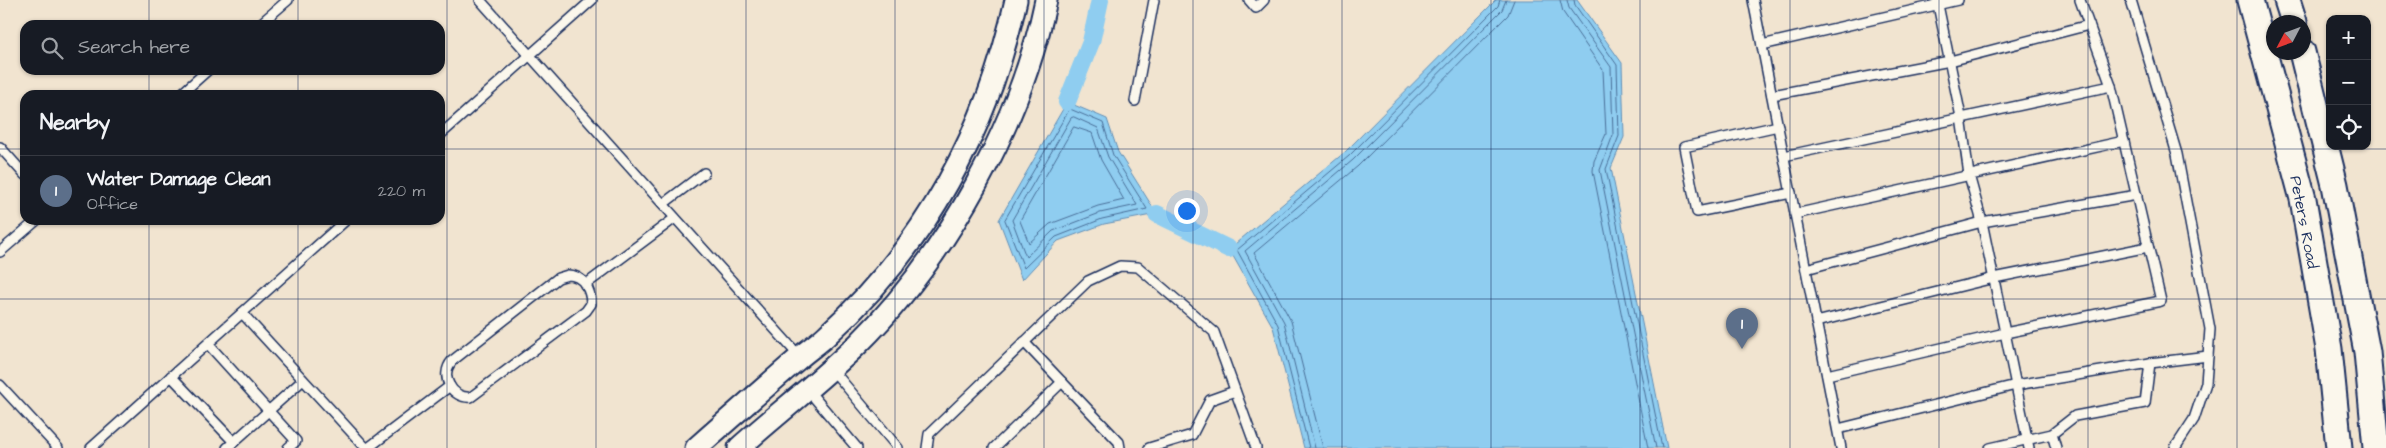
<!DOCTYPE html>
<html lang="en">
<head>
<meta charset="utf-8">
<style>
	:root { --surface:#171b24; --page:#242831; --text:#f1f3f6; --muted:#9ea1a6; --line:#363941; --accent:#8c9099 }
	body { margin:0; font-family:"Architects Daughter",sans-serif; background:var(--page); color:var(--text) }
	.controls { position:absolute; right:15px; top:15px; display:grid; overflow:hidden; border-radius:10px; box-shadow:0 1px 4px #0004 }
	.controls button { width:45px; height:45px; display:grid; place-items:center; padding:0; border:0; border-bottom:1px solid var(--line); background:var(--surface); color:var(--text); font:25px sans-serif }
	.compass { position:absolute; left:2266px; top:15px; width:45px; height:45px; border-radius:50%; background:var(--surface); box-shadow:0 1px 4px #0004; rotate:229deg }
	.you { position:absolute; left:1186px; top:210px; width:18px; height:18px; margin:-12px; border:4px solid #fff; border-radius:50%; background:#1a73e8; box-shadow:0 0 0 8px #1a73e833 }
	.badge { display:grid; place-items:center; width:32px; height:32px; border-radius:50%; background:var(--accent); color:#fff; font-size:16px; font-weight:700 }
	.pin { position:absolute; translate:-50% -41px; filter:drop-shadow(0 1px 2px #0008) }
	.pin::after { content:''; position:absolute; top:26px; width:18px; height:15px; background:inherit; clip-path:polygon(0 0,100% 0,50% 100%) }
	.list { margin:0; padding:0; list-style:none }
	h2 { display:flex; justify-content:space-between; align-items:center; height:65px; margin:0; padding:0 20px; font-size:21px }
	h2 small { font-size:16px; font-weight:400; color:var(--muted) }
	.list li { display:grid; grid-template-columns:32px 1fr auto; gap:15px; align-items:center; box-sizing:border-box; height:70px; padding:0 20px; border-top:1px solid var(--line) }
	.list b { display:block; font-size:19px; white-space:nowrap }
	.list p { margin:0; font-size:16px; white-space:nowrap; color:var(--muted) }
	.list em { font-size:16px; font-style:normal; color:var(--muted) }
	.icon { flex:none; width:28px; height:28px; fill:none; stroke:currentColor; stroke-width:2; stroke-linecap:round; stroke-linejoin:round }
	.map { position:relative; flex:none; width:2386px; height:448px; overflow:hidden }
	.search { position:absolute; background:var(--surface); box-shadow:0 1px 4px #0004; left:20px; top:20px; width:425px; height:55px; display:flex; align-items:center; gap:12px; box-sizing:border-box; padding:0 18px; border-radius:15px; color:var(--muted); font-size:19px }
	.panel { position:absolute; background:var(--surface); box-shadow:0 1px 4px #0004; left:20px; top:90px; width:425px; height:135px; border-radius:15px }
	.map>svg:first-child { display:block }
	.water { fill:#8fcdf0; stroke:#618eb6 }
	.lines { fill:none; stroke-linecap:round; stroke-linejoin:round }
	.shore { stroke:#496e98; stroke-width:1 }
	.canal { stroke:#8fcdf0; stroke-width:18 }
	.service-casing { stroke:#1b2f5e; stroke-width:12 }
	.tertiary-casing { stroke:#1b2f5e; stroke-width:25 }
	.secondary-casing { stroke:#1b2f5e; stroke-width:29 }
	.service { stroke:#fbf7ec; stroke-width:9 }
	.tertiary { stroke:#fbf7ec; stroke-width:21 }
	.secondary { stroke:#fbf7ec; stroke-width:25 }
	.grid { fill:none; stroke:#1b2f5e; stroke-width:1; stroke-opacity:0.55 }
	.labels { text-anchor:middle; stroke-width:5; stroke-linejoin:round; paint-order:stroke }
	.street-label { font-size:16px; fill:#1b2f5e; stroke:#fbf7ec }
</style>
</head>
<body>
<div class="map">
<svg width="2386" height="448" viewBox="0 0 2386 448">
	<rect width="100%" height="100%" fill="#f1e4d0"/>
	<filter id="ink" filterUnits="userSpaceOnUse"><feTurbulence type="fractalNoise" baseFrequency=".02" numOctaves="2"/><feDisplacementMap in="SourceGraphic" scale="10" xChannelSelector="R" yChannelSelector="G"/><feConvolveMatrix kernelMatrix="1 2 1 2 8 2 1 2 1" color-interpolation-filters="sRGB"/></filter>
	<g filter="url(#ink)">
		<g class="water">
			<path d="M1496,0h81l45,63 2,74 -13,31 56,280h-363l-31,-121 -44,-78 116,-97z"/>
			<path d="M1067,102l40,17 11,33 39,62 -53,10 -46,17 -36,39 -23,-60z"/>
		</g>
		<g class="lines">
			<g class="shore">
				<path d="M1560,0l3,12 40,58 3,64 -12,27 -1,10 55,277"/>
				<path d="M1567,0l2,8 42,59 2,68 -13,35 56,278"/>
				<path d="M1574,0l1,5 42,60 2,71 -13,33 56,279"/>
				<path d="M1070,109l33,14 10,32 34,54 -45,10 -46,18 -32,31 -19,-48z"/>
				<path d="M1074,117l24,11 10,29 29,48 -37,8 -47,18 -27,26 -14,-37 59,-102z"/>
				<path d="M1074,127l18,6 9,27 23,40 -26,6 -48,18 -21,19 -9,-22z"/>
				<path d="M1309,448l-31,-123 -41,-75 112,-94 149,-150 2,-6"/>
				<path d="M1315,448l-31,-126 -39,-71 108,-91 149,-150 4,-10"/>
				<path d="M1323,448l-32,-127 -37,-68 104,-87 150,-151 6,-15"/>
			</g>
			<g class="canal">
				<path d="M1067,102l24,-60 9,-42"/>
				<path d="M1157,214l72,35"/>
			</g>
			<g class="service-casing">
				<g id="service">
					<path d="M480,0l320,357"/>
					<path d="M1249,0l7,8 8,-8"/>
					<path d="M1753,0l88,448"/>
					<path d="M1937,0l24,117 8,58 13,47 47,226"/>
					<path d="M2131,0l46,154 33,175 -4,54 -12,36 -19,29"/>
					<path d="M259,25l29,-25"/>
					<path d="M1762,45l196,-45"/>
					<path d="M180,95l28,-25"/>
					<path d="M1772,95l178,-34 139,-36"/>
					<path d="M1135,101l19,-101"/>
					<path d="M1778,126l-94,21 13,65 94,-19"/>
					<path d="M440,135l152,-135"/>
					<path d="M0,147l25,28"/>
					<path d="M1784,156l327,-70"/>
					<path d="M663,204l41,-31"/>
					<path d="M1795,214l329,-73"/>
					<path d="M0,252l37,-32"/>
					<path d="M1806,269l176,-47 155,-27"/>
					<path d="M568,275c15,0 23,15 23,29l-5,7 -115,86c-19,2 -32,-21 -19,-36l106,-83z"/>
					<path d="M585,285l90,-67"/>
					<path d="M242,313l124,135"/>
					<path d="M1816,322l178,-44 154,-31"/>
					<path d="M1024,342l95,100 1,6"/>
					<path d="M208,344l88,97 -8,7"/>
					<path d="M831,368l67,80"/>
					<path d="M1827,375l178,-42 156,-32 -50,-215 -31,-86"/>
					<path d="M171,376l63,66"/>
					<path d="M0,385l58,63"/>
					<path d="M807,389l50,59"/>
					<path d="M1838,429l178,-44 134,-22 58,-7"/>
					<path d="M2052,434l4,14"/>
					<path d="M91,448l255,-228"/>
					<path d="M227,448l76,-68"/>
					<path d="M368,448l82,-62"/>
					<path d="M927,448l2,-14 159,-153 32,-15 18,1 76,65 42,116"/>
					<path d="M994,448l68,-66"/>
					<path d="M1149,448l43,-13 18,-35 25,-9"/>
					<path d="M1990,448l62,-14 23,-18 70,-13 5,-40"/>
				</g>
			</g>
			<g class="tertiary-casing">
				<g id="tertiary">
					<path d="M696,448c34,-30 68,-60 103,-90 9,-8 20,-15 29,-24 98,-89 160,-205 188,-334"/>
					<path d="M739,448c39,-35 82,-68 119,-104 89,-88 163,-222 188,-344"/>
				</g>
			</g>
			<g class="secondary-casing">
				<g id="secondary">
					<path d="M2250,0l53,199 26,150 10,99"/>
					<path d="M2287,0l7,22"/>
					<path d="M2302,52l33,133 32,167 9,96"/>
				</g>
			</g>
			<use href="#service" class="service"/>
			<use href="#tertiary" class="tertiary"/>
			<use href="#secondary" class="secondary"/>
		</g>
	</g>
	<path class="grid" d="M149,0v25M298,0v25M447,0v448M596,0v448M746,0v448M895,0v448M1044,0v448M1193,0v448M1342,0v448M1491,0v448M1640,0v448M1790,0v448M1939,0v448M2088,0v448M2237,0v448M149,70v25M298,70v25M0,149h25M440,149h1946M149,220v228M298,220v228M0,299h2386"/>
	<g class="labels">
		<g class="street-label">
			<text transform="translate(2305 222) rotate(79)" y="6">Peters Road</text>
		</g>
	</g>
</svg>
<div class="controls">
<button>+</button>
<button>−</button>
<button><svg class="icon" aria-label="locate" viewBox="0 0 24 24"><circle cx="12" cy="12" r="6"/><path d="M12 2v4M12 18v4M2 12h4M18 12h4"/></svg></button>
</div>
<svg class="compass" viewBox="-18 -18 36 36"><path d="M0-13l5 13h-10z" fill="#e53935"/><path d="M0 13l5-13h-10z" fill="#9ea1a6"/></svg>
<div class="you"></div>
<div class="pin badge" style="left:1742px;top:349px;background:#5c6f8a">1</div>
<div class="search"><svg class="icon" aria-label="search" viewBox="0 0 24 24"><circle cx="10" cy="10" r="6"/><path d="M15 15l6 6"/></svg>Search here</div>
<section class="panel">
<h2>Nearby<small></small></h2>
<ul class="list">
<li><span class="badge" style="background:#5c6f8a">1</span><div><b>Water Damage Clean</b><p>Office</p></div><em>220 m</em></li>
</ul>
</section>
</div>
</body>
</html>
